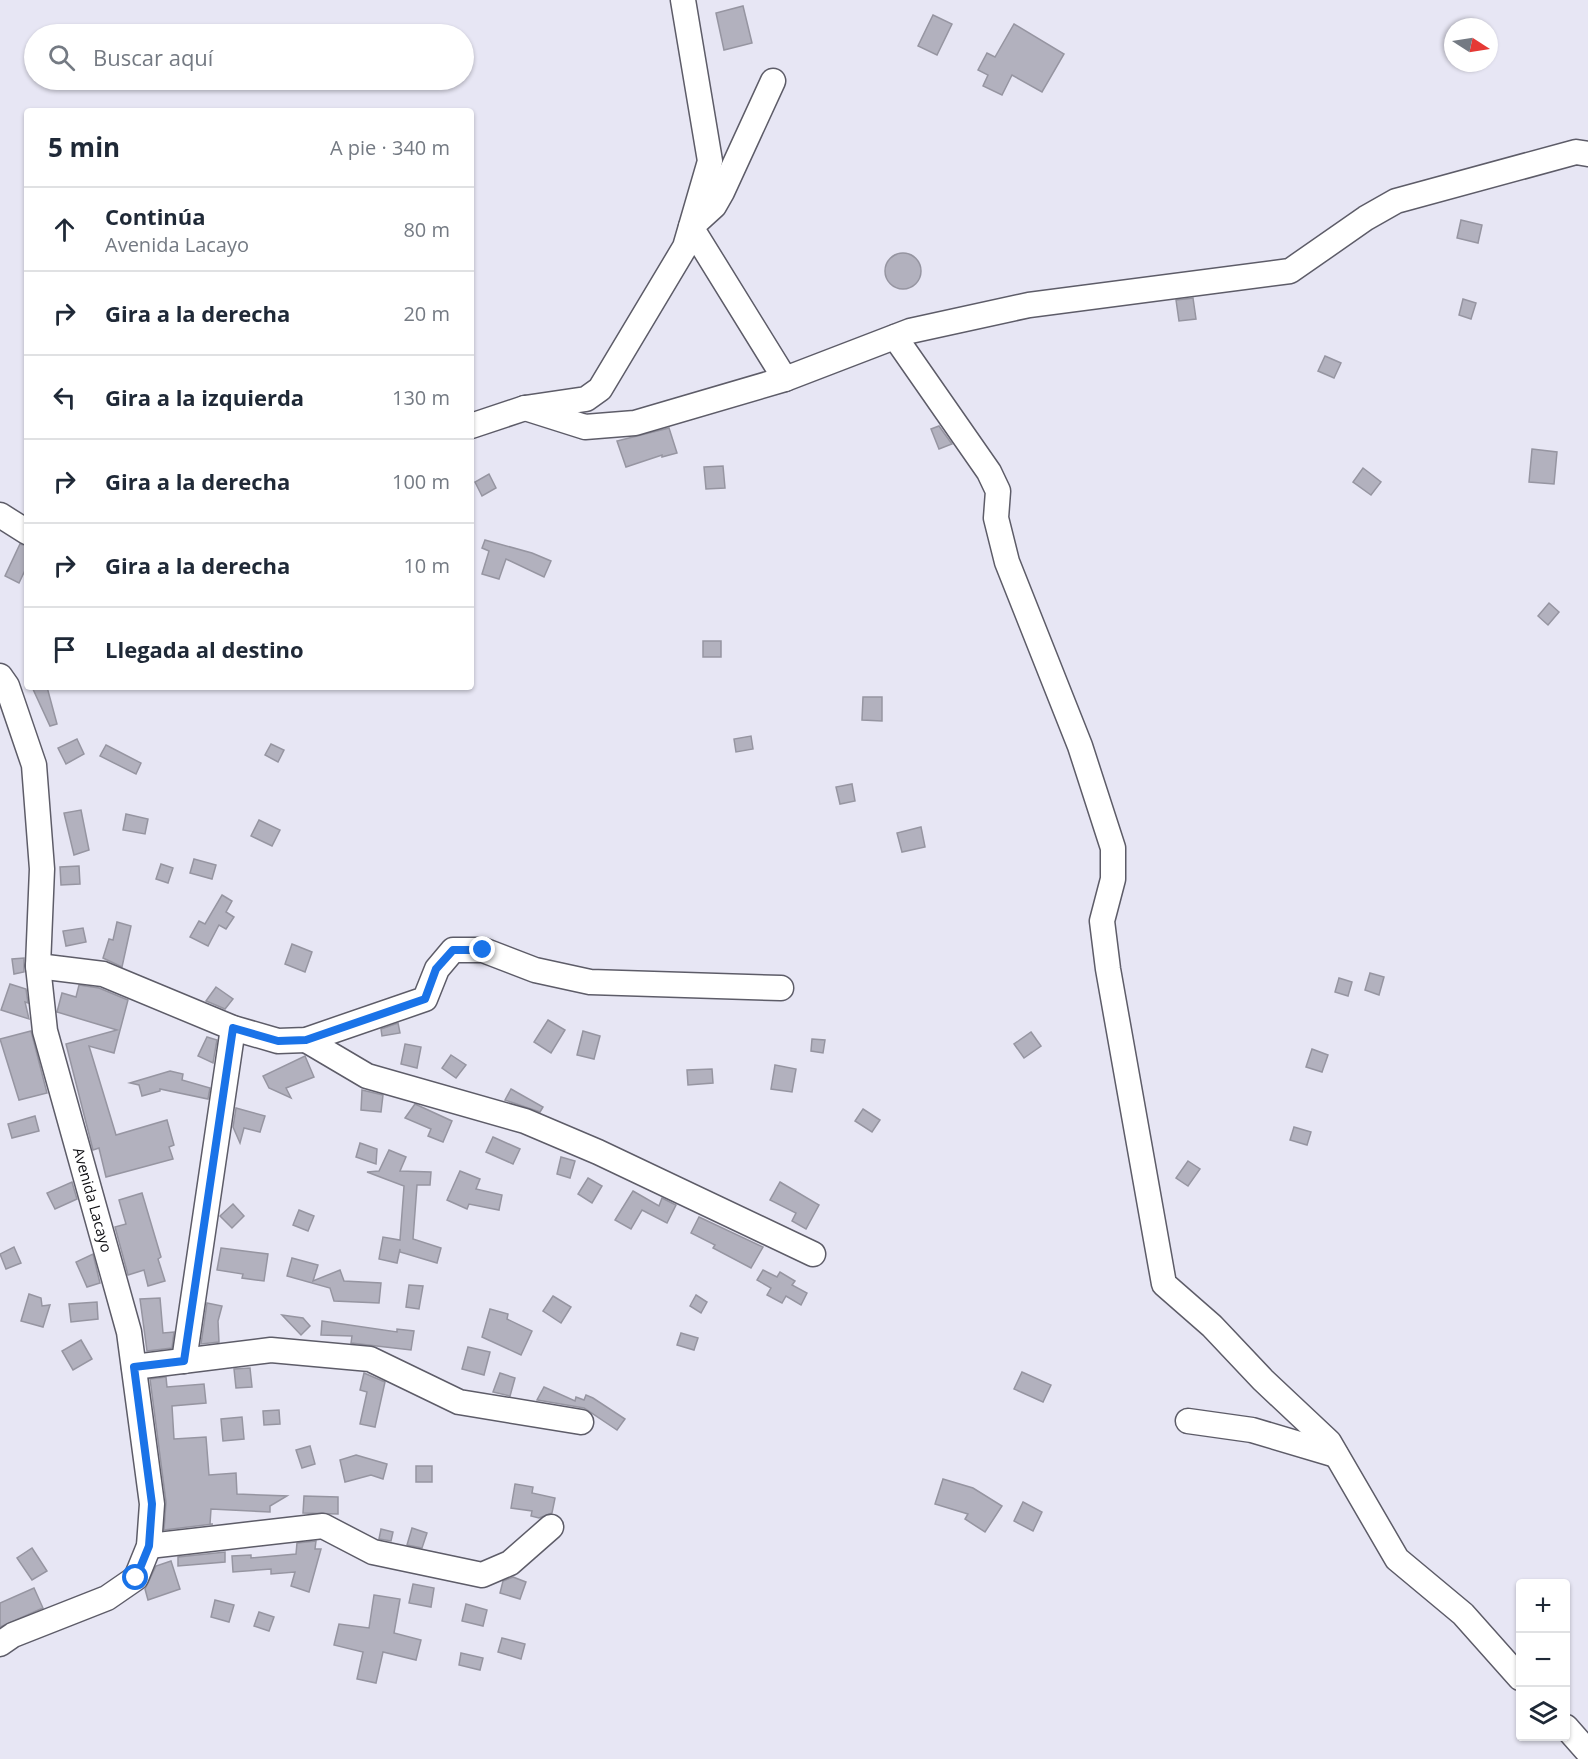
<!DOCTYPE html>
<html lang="es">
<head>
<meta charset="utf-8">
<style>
	:root { --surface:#fff; --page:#f2f2f3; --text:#1f2937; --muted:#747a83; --line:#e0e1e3 }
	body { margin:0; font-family:"Open Sans",sans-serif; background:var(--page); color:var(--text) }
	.controls { position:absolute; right:18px; bottom:18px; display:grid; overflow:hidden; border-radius:6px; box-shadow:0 2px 4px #0004 }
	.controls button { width:54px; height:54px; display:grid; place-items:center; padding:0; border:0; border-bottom:2px solid var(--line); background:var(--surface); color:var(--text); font:30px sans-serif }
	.compass { position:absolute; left:1444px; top:18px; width:54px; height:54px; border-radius:50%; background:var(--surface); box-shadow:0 2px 4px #0004; rotate:102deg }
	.stop { position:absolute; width:18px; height:18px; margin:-14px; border:4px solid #1a73e8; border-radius:50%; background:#fff }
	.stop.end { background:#1a73e8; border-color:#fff; box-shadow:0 2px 6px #0008 }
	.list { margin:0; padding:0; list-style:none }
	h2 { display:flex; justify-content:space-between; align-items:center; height:78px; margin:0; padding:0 24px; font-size:26px }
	h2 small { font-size:20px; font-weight:400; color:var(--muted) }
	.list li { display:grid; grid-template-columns:39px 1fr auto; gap:18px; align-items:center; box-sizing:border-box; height:84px; padding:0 24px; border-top:2px solid var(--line) }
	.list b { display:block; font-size:22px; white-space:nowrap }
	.list p { margin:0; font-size:20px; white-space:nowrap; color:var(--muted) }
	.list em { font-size:20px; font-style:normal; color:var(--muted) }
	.icon { flex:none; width:33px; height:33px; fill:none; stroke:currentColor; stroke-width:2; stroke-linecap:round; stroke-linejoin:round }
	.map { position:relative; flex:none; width:1588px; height:1759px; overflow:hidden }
	.search { position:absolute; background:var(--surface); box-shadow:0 2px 4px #0004; left:24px; top:24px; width:450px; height:66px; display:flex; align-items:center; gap:15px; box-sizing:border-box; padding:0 21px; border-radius:33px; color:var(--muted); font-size:22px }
	.panel { position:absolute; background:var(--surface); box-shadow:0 2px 4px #0004; left:24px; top:108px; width:450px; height:582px; border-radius:6px }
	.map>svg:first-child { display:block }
	.building { fill:#b2b1be; stroke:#9695a1; stroke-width:1.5 }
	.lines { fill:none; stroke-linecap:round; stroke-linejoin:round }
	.minor-casing { stroke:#5d5c68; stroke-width:27 }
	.minor { stroke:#fff; stroke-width:24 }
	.route { stroke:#1a73e8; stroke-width:8 }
	.labels { text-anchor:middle; stroke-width:4.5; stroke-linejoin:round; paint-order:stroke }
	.street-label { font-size:15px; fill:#0e0e12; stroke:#f4f4ff }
</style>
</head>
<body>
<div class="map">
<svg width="1588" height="1759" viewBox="0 0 1588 1759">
	<rect width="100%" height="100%" fill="#e7e6f4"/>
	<g class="building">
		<path d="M743,6l9,37 -28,7 -8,-37z"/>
		<path d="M933,15l19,9 -15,31 -19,-9z"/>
		<path d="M1014,24l50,30 -22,38 -30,-17 -10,20 -19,-9 5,-11 -10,-5 9,-17 8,4z"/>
		<path d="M1461,220l21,5 -4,18 -21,-5z"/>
		<circle cx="903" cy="271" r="18"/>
		<path d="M1193,298l3,21 -17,2 -3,-21z"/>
		<path d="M1463,299l13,4 -5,16 -12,-4z"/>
		<path d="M1325,356l16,7 -7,15 -16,-7z"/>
		<path d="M939,426l13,18 -13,5 -8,-20z"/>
		<path d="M669,428l8,25 -15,4v-2l-36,12 -9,-26z"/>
		<path d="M1532,449l25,3 -3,32 -25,-2z"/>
		<path d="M723,466l2,22 -19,1 -2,-22z"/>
		<path d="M1363,468l18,14 -10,13 -18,-13z"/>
		<path d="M489,474l7,14 -14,8 -7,-14z"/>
		<path d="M485,540l47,13 19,8 -7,16 -38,-18 -7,20 -17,-5 7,-23 -7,-3z"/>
		<path d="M20,544l7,2v20l-8,17 -14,-7z"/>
		<path d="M1549,603l10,9 -11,13 -10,-9z"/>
		<rect x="703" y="641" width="18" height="16"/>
		<path d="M32,687h15l10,37 -7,2z"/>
		<path d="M863,697h19v24l-20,-1z"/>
		<path d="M751,736l2,13 -17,3 -2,-13z"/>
		<path d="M77,739l7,15 -18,10 -8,-16z"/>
		<path d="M271,744l13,6 -6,12 -13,-7z"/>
		<path d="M106,745l35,18 -5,11 -36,-18z"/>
		<path d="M852,784l3,17 -15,3 -4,-17z"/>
		<path d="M81,810l8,40 -15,5 -10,-42z"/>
		<path d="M126,814l22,5 -3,15 -22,-4z"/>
		<path d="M259,820l21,10 -8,16 -21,-10z"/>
		<path d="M921,827l4,20 -23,5 -5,-19z"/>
		<path d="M194,859l22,6 -4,14 -22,-6z"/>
		<path d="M161,864l12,4 -5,15 -12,-4z"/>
		<path d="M79,866l1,18 -19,1 -1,-18z"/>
		<path d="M222,895l10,6 -6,11 8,5 -8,12 -7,-4 -11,21 -18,-9 9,-16 6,3z"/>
		<path d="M117,922l14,4 -9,41 -19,-9 6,-19 4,1z"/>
		<path d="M83,928l3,14 -20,4 -3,-15z"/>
		<path d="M292,944l20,8 -7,20 -20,-8z"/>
		<path d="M24,958v14l-10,2 -2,-15z"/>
		<path d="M1370,973l14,4 -5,18 -14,-5z"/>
		<path d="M1339,978l13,4 -4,14 -13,-4z"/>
		<path d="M10,984l16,5 2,14 -3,-1 4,17 -28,-9z"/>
		<path d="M79,985l20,3 29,12 -14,53 -25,-7 27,89 51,-15 7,25 -5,2 4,12 -67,18 -7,-29 -6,2 -27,-106 51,-14 -60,-18 5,-19 14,4z"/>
		<path d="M216,987l17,12 -8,10 -19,-8z"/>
		<path d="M548,1020l17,10 -14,23 -17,-11z"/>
		<path d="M398,1023l2,10 -18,3 -1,-7z"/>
		<path d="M31,1031l16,62 -28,7 -19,-61z"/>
		<path d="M583,1031l17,5 -6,23 -17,-4z"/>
		<path d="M1031,1032l10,14 -17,12 -10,-14z"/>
		<path d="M207,1037l10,3 -4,23 -15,-7z"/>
		<path d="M812,1039l13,1 -2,13 -12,-2z"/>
		<path d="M405,1044l16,3 -4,21 -16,-4z"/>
		<path d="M1312,1049l16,6 -6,17 -16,-5z"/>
		<path d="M451,1055l15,10 -10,13 -14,-10z"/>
		<path d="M305,1056l9,21 -28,11 5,10 -22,-10 -6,-12z"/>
		<path d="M775,1065l21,4 -4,23 -21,-3z"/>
		<path d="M712,1069l1,14 -25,2 -1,-15z"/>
		<path d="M170,1071l13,3 -1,6 28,8 -2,11 -48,-10v2l-18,5 -3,-11 -9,-2z"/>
		<path d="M511,1089l32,18 -3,5 -35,-12z"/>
		<path d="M362,1090l21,5 -2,17 -20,-2z"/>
		<path d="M415,1104l37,17 -9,21 -15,-6 3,-7 -26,-11z"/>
		<path d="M236,1108l29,8 -5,16 -16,-4 -4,15 -7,-16z"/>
		<path d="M863,1109l17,11 -8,12 -17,-11z"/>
		<path d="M35,1116l4,15 -27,7 -4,-14z"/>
		<path d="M1294,1127l17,5 -4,13 -17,-5z"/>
		<path d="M493,1137l27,12 -7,15 -27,-12z"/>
		<path d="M360,1143l17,6 -1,15 -20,-7z"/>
		<path d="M389,1150l17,7 -6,14 31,1 -1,13h-13l-4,54 28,9 -4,15 -37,-11v-3l-3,14 -18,-4 4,-22 17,3 4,-54 -37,-14 12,-1z"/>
		<path d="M561,1157l14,4 -5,17 -13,-4z"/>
		<path d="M1188,1161l12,8 -12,17 -12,-8z"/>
		<path d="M460,1171l20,8 -4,10 26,6 -3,15 -30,-6 -2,5 -20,-9z"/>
		<path d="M588,1178l14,8 -10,17 -14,-9z"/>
		<path d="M72,1182l5,17 -22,10 -8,-16z"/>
		<path d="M780,1182l39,23 -13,24 -14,-8 4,-8 -26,-13z"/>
		<path d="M633,1191l26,15 3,-8 14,7 -9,18 -25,-13 -11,19 -16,-9z"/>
		<path d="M142,1193l19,64 -3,2 7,22 -17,5 -4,-16 -16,5 -13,-48 11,-3 -7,-24z"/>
		<path d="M233,1204l11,12 -12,12 -12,-12z"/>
		<path d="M299,1210l15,6 -6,15 -15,-6z"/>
		<path d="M699,1217l64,30 -12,21 -38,-20 2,-3 -24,-12z"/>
		<path d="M14,1247l7,16 -15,6 -6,-15z"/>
		<path d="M221,1248l47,6 -4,27 -22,-3 1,-4 -26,-4z"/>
		<path d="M93,1254l7,29 -13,4 -11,-25z"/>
		<path d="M292,1258l26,7 -5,16 27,-11 4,11 37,2 -2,20 -45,-2 -4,-13 -43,-12z"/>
		<path d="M763,1270l14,7 3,-5 15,9 -3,4 15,8 -6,12 -15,-9 -4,7 -15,-8 4,-7 -14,-8z"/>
		<path d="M409,1285l14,1 -4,23 -13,-2z"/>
		<path d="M29,1294l12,4 1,8 8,-1 -7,22 -22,-6z"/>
		<path d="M696,1295l11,7 -6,11 -11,-7z"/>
		<path d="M553,1296l18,11 -10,16 -18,-12z"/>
		<path d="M160,1298l3,35 11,-1 -2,16 -25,3 -7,-52z"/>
		<path d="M97,1302l1,17 -27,3 -2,-18z"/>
		<path d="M207,1303l15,3 -4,15 1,21 -18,2z"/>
		<path d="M490,1309l18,5 -1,5 25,12 -11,24 -39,-18z"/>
		<path d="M282,1315l21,3 7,8 -9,9z"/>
		<path d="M322,1321l75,11v-3l17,2 -3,19 -60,-7 1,-7 -31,-1z"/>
		<path d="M681,1333l17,5 -4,12 -17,-5z"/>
		<path d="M81,1340l11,19 -19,11 -11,-19z"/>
		<path d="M468,1347l22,5 -6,23 -22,-6z"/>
		<path d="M250,1368l2,19 -16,1 -2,-19z"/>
		<path d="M1022,1372l29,13 -8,17 -29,-13z"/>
		<path d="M364,1373l21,9 -10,45 -15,-3 7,-32 -7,-2z"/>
		<path d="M500,1373l15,5 -5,18 -17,-4z"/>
		<path d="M166,1377l1,10 37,-3 2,19 -34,3 2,33 32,-2 3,38 27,-2 1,21 50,2 -17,10v6l-59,-3 -1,15h3l-49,6 2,-28 -16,-123z"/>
		<path d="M544,1387l31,14 1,-4 8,3 2,-5 7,3 32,21 -8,11 -33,-22 -47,-8z"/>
		<path d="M279,1410l1,14 -16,1 -1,-14z"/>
		<path d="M242,1417l2,22 -21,2 -2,-22z"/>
		<path d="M310,1446l5,18 -13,4 -6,-18z"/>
		<path d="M356,1455l31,9 -4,15 -12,-4 -26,7 -5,-22z"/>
		<rect x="416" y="1466" width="16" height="16"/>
		<path d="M943,1479l30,9 29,18 -17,26 -20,-13 3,-5 -33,-10z"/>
		<path d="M515,1484l18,3 -1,6 23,5 -3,15 -13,5 -8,-2 1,-5 -21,-3z"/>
		<path d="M304,1496l34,1v17l-35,-1z"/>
		<path d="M1023,1502l19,10 -9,19 -19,-10z"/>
		<path d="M412,1528l15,5 -5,15 -15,-3z"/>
		<path d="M381,1529l12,3 -2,9 -12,-2z"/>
		<path d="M316,1541l-1,8h6l-12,43 -18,-6 4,-14 -24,2v-5l-38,3 -1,-16 19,-1v3l45,-4 1,-11z"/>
		<path d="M32,1548l15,23 -15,9 -15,-22z"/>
		<path d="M225,1552v10l-47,4v-9z"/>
		<path d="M171,1561l9,28 -32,11 -3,-11 11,-23z"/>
		<path d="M513,1577l13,5 -6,17 -20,-6 3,-12z"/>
		<path d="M413,1584l21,4 -3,19 -22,-4z"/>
		<path d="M34,1588l9,20 -43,19v-24z"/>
		<path d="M374,1595l26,4 -6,34 27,7 -5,20 -33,-8 -7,31 -19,-4 6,-27 -29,-7 5,-21 30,4z"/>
		<path d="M215,1600l19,5 -5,17 -18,-5z"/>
		<path d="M466,1604l21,6 -4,16 -21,-5z"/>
		<path d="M259,1612l15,5 -5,14 -15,-5z"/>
		<path d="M502,1638l23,6 -4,15 -23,-7z"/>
		<path d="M461,1653l22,5 -3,12 -21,-5z"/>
	</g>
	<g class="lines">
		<g class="minor-casing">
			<g id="minor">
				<path d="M773,81l-51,111 -8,14 -23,21 94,152"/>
				<path d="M895,337l94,135 9,19 -2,27 11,44 73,184 33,102v31l-11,42 6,48 56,315 48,42 51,54 66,62 68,117 66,55 57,64"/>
				<path d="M525,408l60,19 50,-4 150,-44 125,-48 119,-26 261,-34 76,-53 30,-17 180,-49 12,2"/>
				<path d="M471,426l54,-18 61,-9 14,-10 85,-142 25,-86 -27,-161"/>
				<path d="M0,515l27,17"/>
				<path id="s1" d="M0,676l7,10 27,79 8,104 -4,97 7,65 84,301 23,172 -3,42 -13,32 -29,20 -94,37 -13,9"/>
				<path d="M38,966l65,8 130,54 45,13 28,-1 119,-41 12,-30 16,-19h30l52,20 55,12 191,6"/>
				<path d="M306,1040l61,36 158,45 73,31 215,102"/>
				<path d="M184,1361l49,-333"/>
				<path d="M134,1367l137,-17 99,9 89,43 122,20"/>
				<path d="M1188,1421l64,9 84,25"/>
				<path d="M149,1546l174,-20 50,26 109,23 28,-12 41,-36"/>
				<path d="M1566,1727l22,25"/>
			</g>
		</g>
		<use href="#minor" class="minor"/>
	</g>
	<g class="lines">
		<path class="route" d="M136,1578l13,-32 3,-42 -18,-137 50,-6 49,-333 45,13 28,-1 119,-41 11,-30 17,-19h30"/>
	</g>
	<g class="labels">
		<g class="street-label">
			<text dy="5" stroke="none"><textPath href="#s1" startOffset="538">Avenida Lacayo</textPath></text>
		</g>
	</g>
</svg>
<div class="controls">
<button>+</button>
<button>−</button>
<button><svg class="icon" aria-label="layers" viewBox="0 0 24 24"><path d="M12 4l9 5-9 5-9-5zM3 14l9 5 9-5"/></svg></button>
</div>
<svg class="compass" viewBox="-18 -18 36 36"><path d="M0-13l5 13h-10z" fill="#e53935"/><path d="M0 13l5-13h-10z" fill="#747a83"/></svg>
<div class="stop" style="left:136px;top:1578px"></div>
<div class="stop end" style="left:483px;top:950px"></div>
<div class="search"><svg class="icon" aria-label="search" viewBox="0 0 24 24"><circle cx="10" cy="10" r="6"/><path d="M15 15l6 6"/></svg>Buscar aquí</div>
<section class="panel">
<h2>5 min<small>A pie · 340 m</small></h2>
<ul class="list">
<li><svg class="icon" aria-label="ahead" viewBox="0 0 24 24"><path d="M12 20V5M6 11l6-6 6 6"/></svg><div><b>Continúa</b><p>Avenida Lacayo</p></div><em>80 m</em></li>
<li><svg class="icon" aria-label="right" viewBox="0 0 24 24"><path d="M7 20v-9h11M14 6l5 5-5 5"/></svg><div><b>Gira a la derecha</b></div><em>20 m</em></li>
<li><svg class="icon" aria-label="left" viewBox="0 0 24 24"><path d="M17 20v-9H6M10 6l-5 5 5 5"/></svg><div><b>Gira a la izquierda</b></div><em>130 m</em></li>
<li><svg class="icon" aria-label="right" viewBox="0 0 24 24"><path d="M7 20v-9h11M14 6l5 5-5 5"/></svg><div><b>Gira a la derecha</b></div><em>100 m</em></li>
<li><svg class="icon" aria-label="right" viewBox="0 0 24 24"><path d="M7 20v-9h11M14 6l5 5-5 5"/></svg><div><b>Gira a la derecha</b></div><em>10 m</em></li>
<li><svg class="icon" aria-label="arrive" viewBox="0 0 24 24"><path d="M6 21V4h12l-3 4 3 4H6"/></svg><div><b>Llegada al destino</b></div></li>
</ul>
</section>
</div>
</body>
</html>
